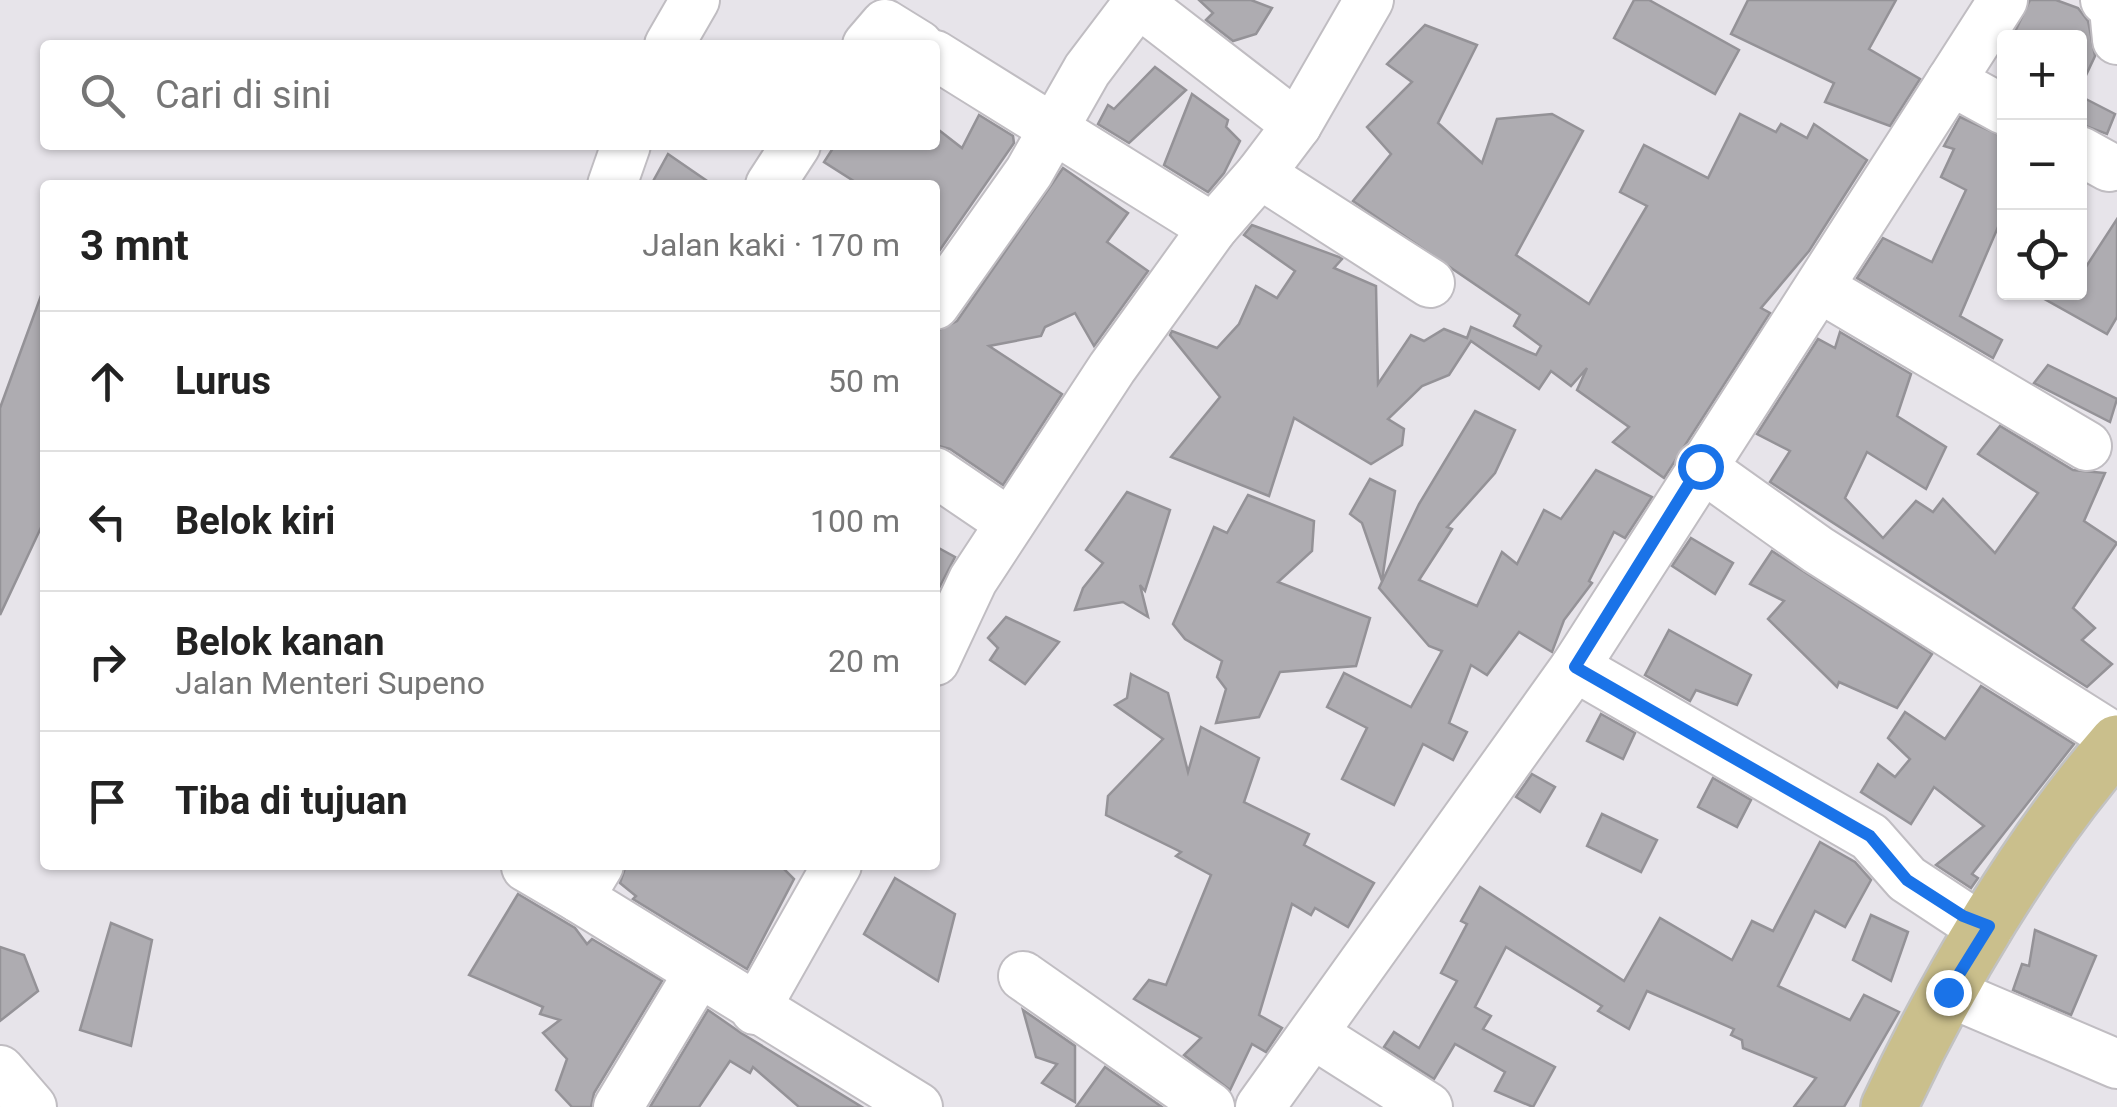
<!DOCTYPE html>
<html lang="id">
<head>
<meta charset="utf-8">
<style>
	:root { --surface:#fff; --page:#f6f6f6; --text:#222; --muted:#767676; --line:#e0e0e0 }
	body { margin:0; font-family:Roboto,sans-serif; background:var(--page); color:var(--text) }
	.controls { position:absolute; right:30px; top:30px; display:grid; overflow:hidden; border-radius:10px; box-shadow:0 2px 8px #0004 }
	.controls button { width:90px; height:90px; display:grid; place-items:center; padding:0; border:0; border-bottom:2px solid var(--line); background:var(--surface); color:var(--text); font:50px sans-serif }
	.stop { position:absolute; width:30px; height:30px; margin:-22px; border:8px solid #1a73e8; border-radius:50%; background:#fff }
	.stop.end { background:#1a73e8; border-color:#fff; box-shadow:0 2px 10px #0008 }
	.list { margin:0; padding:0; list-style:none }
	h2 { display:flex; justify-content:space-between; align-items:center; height:130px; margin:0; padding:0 40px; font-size:42px }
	h2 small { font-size:32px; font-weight:400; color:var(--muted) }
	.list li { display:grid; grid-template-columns:65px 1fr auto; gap:30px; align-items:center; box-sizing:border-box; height:140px; padding:0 40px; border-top:2px solid var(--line) }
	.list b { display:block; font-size:38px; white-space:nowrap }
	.list p { margin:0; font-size:32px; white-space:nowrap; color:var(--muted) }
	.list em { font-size:32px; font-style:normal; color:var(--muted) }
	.icon { flex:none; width:55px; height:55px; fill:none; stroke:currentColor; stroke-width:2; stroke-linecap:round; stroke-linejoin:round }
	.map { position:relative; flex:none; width:2117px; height:1107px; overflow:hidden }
	.search { position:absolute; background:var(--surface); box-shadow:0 2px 8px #0004; left:40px; top:40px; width:900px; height:110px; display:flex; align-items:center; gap:25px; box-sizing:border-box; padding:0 35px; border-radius:10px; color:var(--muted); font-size:38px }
	.panel { position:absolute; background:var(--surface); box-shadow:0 2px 8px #0004; left:40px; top:180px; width:900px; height:690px; border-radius:10px }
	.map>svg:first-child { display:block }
	.building { fill:#aeacb1; stroke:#949297; stroke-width:2.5 }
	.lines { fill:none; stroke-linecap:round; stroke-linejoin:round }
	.minor-casing { stroke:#c0bdc2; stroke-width:52 }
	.major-casing { stroke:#c2c2c2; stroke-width:60 }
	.minor { stroke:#fff; stroke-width:48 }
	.major { stroke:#cabf8c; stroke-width:55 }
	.route { stroke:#1a73e8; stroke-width:12 }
</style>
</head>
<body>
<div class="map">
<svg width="2117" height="1107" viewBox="0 0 2117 1107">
	<rect width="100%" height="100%" fill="#e7e4ea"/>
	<g class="building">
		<path d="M1199,0h52l21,8 -16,26 -23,7 -27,-21 7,-7z"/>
		<path d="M1634,0h15l90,50 -24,44 -101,-56z"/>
		<path d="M1748,0h148l-27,49 51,30 -30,47 -65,-24 9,-19 -103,-49z"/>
		<path d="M2030,0h26l22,8 10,13 7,35 -15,32v-50h-68z"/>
		<path d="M1425,25l52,20 -39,78 44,40 15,-44 55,-5 31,17 -67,124 73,49 58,-98 -27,-14 24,-47 64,33 32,-64 36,18 5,-8 26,14 7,-14 53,36 -58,91 -48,57 9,5 -106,165 -51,-36 16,-15 -52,-37 10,-22 -16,18 -20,-15 -12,18 -68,-48 -22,34 -27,11 -34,33 16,10 -2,16 -31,19 -77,-46 -25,78 -98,-39 49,-60 -50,-62 2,-4 45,17 22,-24 17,-38 21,12 18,-27 -51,-36 8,-10 87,32 3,2 -8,9 42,18 2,98 33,-49 13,6 20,-12 23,9 4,-11 65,28 5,-9 -27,-20 6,-11 -167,-114 38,-47 -24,-27 45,-45 -25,-18z"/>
		<path d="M1155,67l31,23 -57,53 -31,-19 10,-19 6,4z"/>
		<path d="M1192,94l36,26 -2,7 14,14 -16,32 -16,19 -44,-27z"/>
		<path d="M2080,96l35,18 -8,20 -27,-10z"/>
		<path d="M979,115l34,21 1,7 -79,114v-72h-75l-36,-23 11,-17h100v-18l27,21z"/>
		<path d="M1960,117l44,20v76l-44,103 42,24 -9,18 -136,-80 26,-40 49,24 34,-72 -25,-13 13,-28 -10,-3z"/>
		<path d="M668,154l45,31h-62z"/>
		<path d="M1063,168l65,45 -21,29 41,29 -54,75 -19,-33 -30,14 -4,9 -52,10 73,48 -59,91 -53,-36 -15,-4v-113l22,-11z"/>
		<path d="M2117,219v98l-10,17 -75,-42h48v-16z"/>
		<path d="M42,293l3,226 -45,96v-207z"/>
		<path d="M1840,332l71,42 -14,42 49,31 -20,42 -59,-37 -22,46 38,40 33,-37 17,11 10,-13 52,54 43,-60 -60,-39 22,-28 73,44 32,3 -21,48 33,22 -44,65 22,20 -13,12 30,24 -25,23 -317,-205 20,-31 -33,-17 61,-95 17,9z"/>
		<path d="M2048,365l69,34 -7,23 -76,-39z"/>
		<path d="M1475,411l40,19 -20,43 -48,54 5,2 -33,51 58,26 25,-54 15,12 27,-54 17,9 35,-49 56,27 -27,41 -11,-6 -25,49 3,2 -28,37 -12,32 -33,-20 -32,43 -16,-10 -22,58 18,9 -14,28 -30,-16 -29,61 -52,-26 25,-51 -40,-21 17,-34 67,34 31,-56 -13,-5 -50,-58 40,-84z"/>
		<path d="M1370,479l25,12 -13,90 -20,-58 -12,-9z"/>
		<path d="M1127,492l43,18 -25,81 -5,-6 8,32 -25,-15 -48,8 8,-22 20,-25 -17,-13z"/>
		<path d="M1248,495l66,26 -2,30 -34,31 92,36 -14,48 -76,6 -21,45 -43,6 10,-34 -9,-12 5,-16 -37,-22 -12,-15 41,-97 13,6z"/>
		<path d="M1691,538l42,25 -18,31 -43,-28z"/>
		<path d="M935,546l20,11 -20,39z"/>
		<path d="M1772,551l160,103 -35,54 -58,-26 -2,5 -69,-68 16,-18 -34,-17z"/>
		<path d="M1006,617l53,25 -34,42 -35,-24 8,-12 -10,-10z"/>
		<path d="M1669,630l82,45 -14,30 -41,-15 -6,11 -45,-26z"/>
		<path d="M1131,674l37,19 20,79 13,-45 58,31 -15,44 65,32 -5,11 70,38 -26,44 -33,-19 -4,7 -19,-11 -33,111 23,13 -16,24 -14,-8 -22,46 -46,-35 17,-17 -67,-39 15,-19 17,5 45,-110 -35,-19 5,-4 -75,-37 2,-19 55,-57 -48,-34 12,-7z"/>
		<path d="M1981,686l93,58 -102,130 6,4 -7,10 -35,-23 48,-39 -50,-39 -23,37 -50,-32 17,-28 17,13 15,-18 -22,-21 17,-26 40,27z"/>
		<path d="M1601,714l34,19 -12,26 -36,-18z"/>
		<path d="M1532,774l23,13 -15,25 -24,-15z"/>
		<path d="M1713,778l38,22 -14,27 -39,-20z"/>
		<path d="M1602,814l55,26 -16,32 -54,-26z"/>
		<path d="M1820,842l35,20 16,18 -26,47 -30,-16 -37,75 72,34 14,-25 35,17 -55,95h-50l22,-29 -73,-30 -1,-8 -11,-5 3,-6 -87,-38 -18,38 -31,-18 4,-5 -96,-59 -31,60 16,9 -8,13 72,38 -22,40 -38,-16 10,-19 -50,-28 -21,35 -50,-32 10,-15 25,16 38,-67 -16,-8 26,-49 -6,-3 19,-34 144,94 36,-63 72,42 20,-39 21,10z"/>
		<path d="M626,865h154l14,14 -47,90 -114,-70 3,-3 -16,-13z"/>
		<path d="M895,878l60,36 -17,67 -74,-47z"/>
		<path d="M518,894l57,34 12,16 5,-5 70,42 -68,112 -3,14h-19l-16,-17 11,-31 -24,-26 17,-13 -20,-6 3,-7 -74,-32z"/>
		<path d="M1871,915l37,17 -17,49 -38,-21z"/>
		<path d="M111,923l41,17 -21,106 -51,-16z"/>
		<path d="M2035,930l61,26 -25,59 -58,-25 9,-26 7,2z"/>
		<path d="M0,947l24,8 14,36 -38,30z"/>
		<path d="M708,1010l33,23 121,74h-63l-46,-40 -3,6 -20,-12 -31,46h-49z"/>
		<path d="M1023,1010l52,36v56l-33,-19 15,-19 -21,-7z"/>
		<path d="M1105,1067l57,40h-86z"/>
	</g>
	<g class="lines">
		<g class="minor-casing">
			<g id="minor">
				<path d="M1135,0l162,125"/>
				<path d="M2105,0l9,8 3,32"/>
				<path d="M669,45l26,-45"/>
				<path d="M867,45l18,-21 34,21"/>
				<path d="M935,55l278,173"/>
				<path d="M1951,81l53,29"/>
				<path d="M2080,151l29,16"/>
				<path d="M1260,174l37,-49 72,-125"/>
				<path d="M612,185l14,-40"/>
				<path d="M770,185l26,-40"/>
				<path d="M1820,288l267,158"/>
				<path d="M935,305l94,-133 58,-102 53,-70"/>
				<path d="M1700,466l118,84 299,189"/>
				<path d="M935,472l75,51"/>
				<path d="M935,661l38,-81 139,-212 101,-140 47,-54 170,109"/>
				<path d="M1575,667l295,170 37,42 56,37 26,11"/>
				<path d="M599,865l-20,33 339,209"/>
				<path d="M526,867l53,31"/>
				<path d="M1023,976l187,131"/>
				<path d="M1948,992l169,72"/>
				<path d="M755,1010l82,-145"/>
				<path d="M1313,1034l115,73"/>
				<path d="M0,1070l32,37"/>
				<path d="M618,1107l80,-133"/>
				<path d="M1260,1107l315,-440 428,-667"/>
			</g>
		</g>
		<g class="major-casing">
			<path id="major" d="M1889,1107c57,-123 139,-262 228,-364"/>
		</g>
		<use href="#minor" class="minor"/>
		<use href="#major" class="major"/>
	</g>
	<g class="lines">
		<path class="route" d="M1700,466l-125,201 295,169 37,44 56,36 26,10 -41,66"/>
	</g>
</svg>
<div class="controls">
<button>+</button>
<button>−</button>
<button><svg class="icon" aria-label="locate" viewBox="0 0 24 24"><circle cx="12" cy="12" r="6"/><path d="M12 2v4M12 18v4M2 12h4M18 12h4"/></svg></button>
</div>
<div class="stop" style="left:1700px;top:466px"></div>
<div class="stop end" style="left:1948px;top:992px"></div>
<div class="search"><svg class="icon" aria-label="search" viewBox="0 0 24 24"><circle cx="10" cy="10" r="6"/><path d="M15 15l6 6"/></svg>Cari di sini</div>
<section class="panel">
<h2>3 mnt<small>Jalan kaki · 170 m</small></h2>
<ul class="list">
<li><svg class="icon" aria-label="ahead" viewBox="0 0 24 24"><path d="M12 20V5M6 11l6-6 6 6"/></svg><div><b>Lurus</b></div><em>50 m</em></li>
<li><svg class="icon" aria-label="left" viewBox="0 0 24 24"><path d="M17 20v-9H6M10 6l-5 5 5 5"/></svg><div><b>Belok kiri</b></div><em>100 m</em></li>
<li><svg class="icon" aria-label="right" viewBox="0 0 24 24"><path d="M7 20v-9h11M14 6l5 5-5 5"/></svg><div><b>Belok kanan</b><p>Jalan Menteri Supeno</p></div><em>20 m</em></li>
<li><svg class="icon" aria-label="arrive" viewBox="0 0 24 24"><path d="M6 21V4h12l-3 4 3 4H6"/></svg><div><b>Tiba di tujuan</b></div></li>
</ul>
</section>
</div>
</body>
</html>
